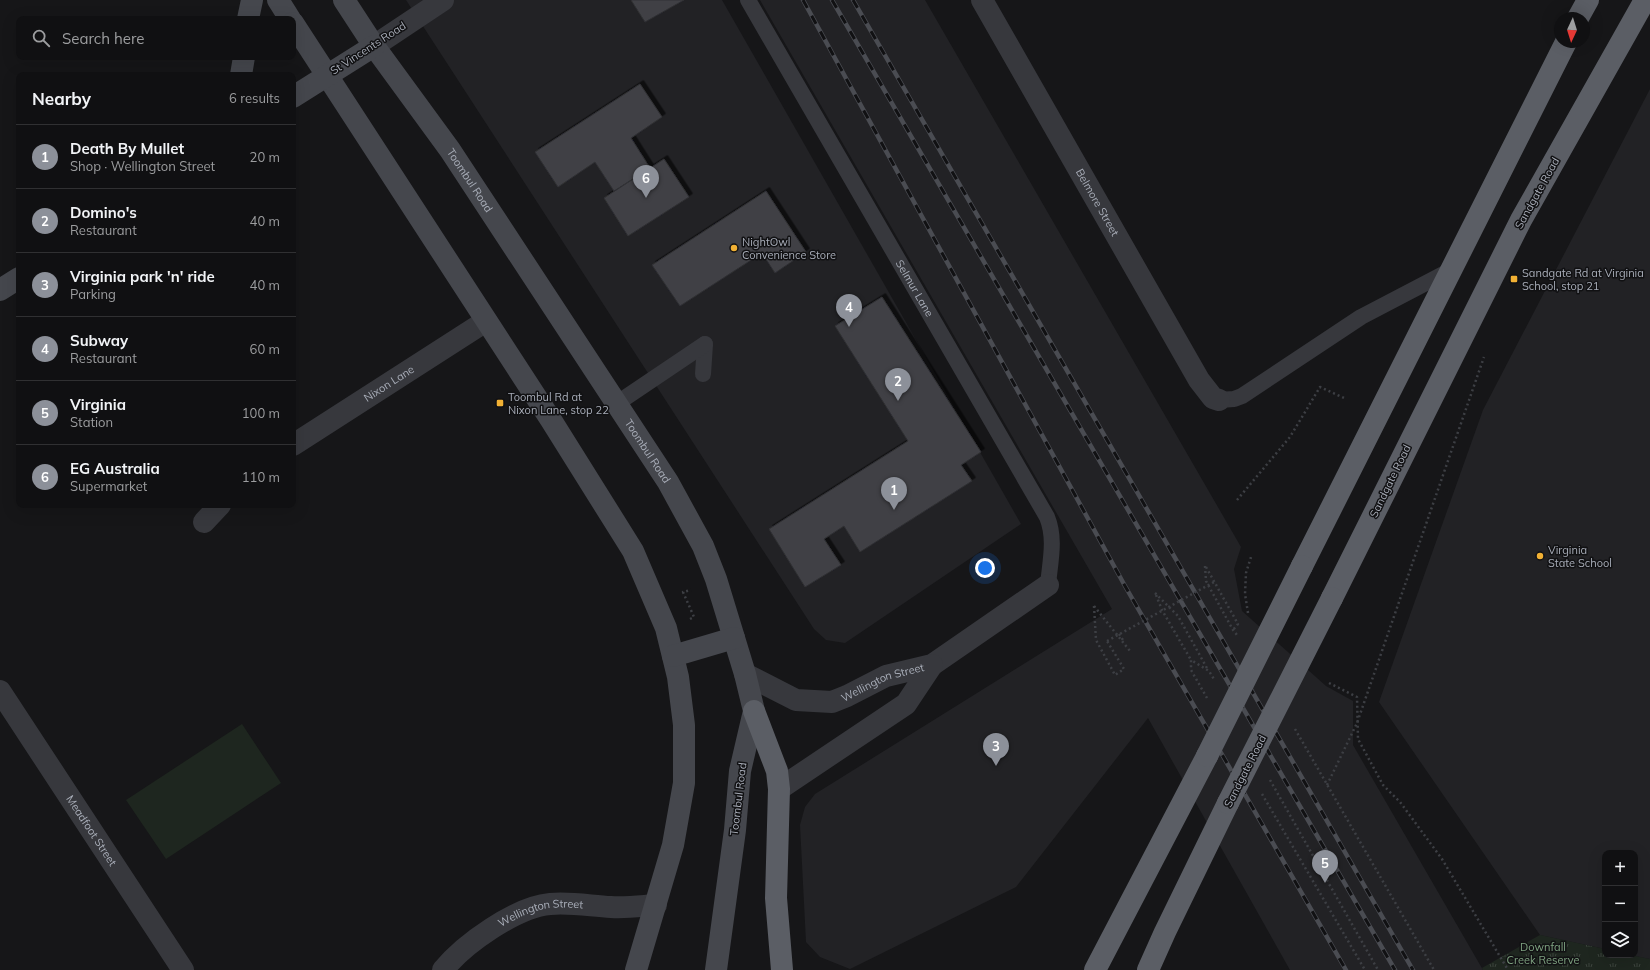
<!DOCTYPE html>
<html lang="en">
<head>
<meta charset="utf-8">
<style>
	:root { --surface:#101012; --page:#19191b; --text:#f1f3f6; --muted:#9c9d9f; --line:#303032; --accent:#8c9099 }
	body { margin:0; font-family:Mulish,sans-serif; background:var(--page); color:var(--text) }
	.controls { position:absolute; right:12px; bottom:12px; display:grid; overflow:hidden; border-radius:8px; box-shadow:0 4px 16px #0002 }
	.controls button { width:36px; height:36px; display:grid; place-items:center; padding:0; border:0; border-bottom:1px solid var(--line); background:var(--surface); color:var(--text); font:20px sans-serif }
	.compass { position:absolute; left:1554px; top:12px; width:36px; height:36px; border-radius:50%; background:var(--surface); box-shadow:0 4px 16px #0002; rotate:184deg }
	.you { position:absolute; left:985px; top:568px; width:14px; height:14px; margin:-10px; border:3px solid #fff; border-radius:50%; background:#1a73e8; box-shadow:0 0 0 6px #1a73e833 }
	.badge { display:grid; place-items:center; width:26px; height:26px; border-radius:50%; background:var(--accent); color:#fff; font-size:13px; font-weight:700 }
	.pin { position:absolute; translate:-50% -33px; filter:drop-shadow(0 1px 2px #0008) }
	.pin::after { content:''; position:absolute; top:21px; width:14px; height:12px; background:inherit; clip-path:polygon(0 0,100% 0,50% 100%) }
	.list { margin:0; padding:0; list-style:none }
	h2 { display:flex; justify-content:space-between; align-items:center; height:52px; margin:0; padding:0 16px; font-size:17px }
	h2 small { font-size:13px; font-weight:400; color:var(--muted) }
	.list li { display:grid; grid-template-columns:26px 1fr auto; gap:12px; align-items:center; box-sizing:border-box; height:64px; padding:0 16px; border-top:1px solid var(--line) }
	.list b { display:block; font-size:15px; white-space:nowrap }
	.list p { margin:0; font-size:13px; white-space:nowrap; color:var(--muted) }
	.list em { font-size:13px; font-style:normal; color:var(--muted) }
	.icon { flex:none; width:22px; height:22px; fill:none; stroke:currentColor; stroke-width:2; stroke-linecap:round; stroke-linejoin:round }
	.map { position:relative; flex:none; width:1650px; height:970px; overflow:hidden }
	.search { position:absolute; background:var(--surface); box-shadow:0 4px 16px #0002; left:16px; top:16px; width:280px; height:44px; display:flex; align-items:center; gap:10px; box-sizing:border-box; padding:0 14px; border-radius:8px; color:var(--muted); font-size:15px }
	.panel { position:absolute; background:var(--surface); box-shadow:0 4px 16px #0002; left:16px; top:72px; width:280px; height:436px; border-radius:8px }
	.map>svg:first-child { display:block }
	.built { fill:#222225 }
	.park { fill:url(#park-tufts) }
	.pitch { fill:#1e261f }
	.building { fill:#404145; stroke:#303034; filter:url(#shadow) }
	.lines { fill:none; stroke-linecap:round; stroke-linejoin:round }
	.path { stroke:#3d3f44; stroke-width:2.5; stroke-dasharray:2 3; stroke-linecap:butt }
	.service { stroke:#37383d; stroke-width:16 }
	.minor { stroke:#37383d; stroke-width:22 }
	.secondary { stroke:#45474d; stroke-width:22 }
	.trunk { stroke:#5b5e65; stroke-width:22 }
	.rail-casing { stroke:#4a4c52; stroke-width:4.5 }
	.rail { stroke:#111113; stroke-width:3; stroke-dasharray:9; stroke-linecap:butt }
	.path-bridge { stroke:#3d3f44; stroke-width:2.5; stroke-dasharray:2 3; stroke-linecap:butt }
	.trunk-bridge { stroke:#5b5e65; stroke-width:22 }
	.poi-dot { fill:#f2b134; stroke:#111113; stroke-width:1.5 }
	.labels { text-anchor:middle; stroke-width:3; stroke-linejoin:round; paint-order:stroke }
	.street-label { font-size:11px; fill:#a8adb8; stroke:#111113 }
	.poi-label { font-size:11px; fill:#a8adb8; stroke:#111113; text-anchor:start }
	.park-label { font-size:11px; fill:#7fa381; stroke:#111113 }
</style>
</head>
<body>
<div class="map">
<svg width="1650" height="970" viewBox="0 0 1650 970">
	<defs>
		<pattern id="park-tufts" width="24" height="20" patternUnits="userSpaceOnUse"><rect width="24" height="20" fill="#1e261f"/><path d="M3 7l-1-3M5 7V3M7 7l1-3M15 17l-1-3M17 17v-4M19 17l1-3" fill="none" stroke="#3c433d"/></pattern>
		<filter id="shadow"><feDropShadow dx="3.5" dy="-3.5" stdDeviation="0" flood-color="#0009"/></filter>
	</defs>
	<rect width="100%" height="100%" fill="#161618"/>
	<g class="built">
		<path d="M406,0h316l299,524 -176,119 -19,-3 -12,-11z"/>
		<path d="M760,0h165l316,547 -7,22 8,42 84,75 27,15v44l130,225h-193l-142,-252 -132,169 -166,82 -30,-12 -14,-15 -6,-117 5,-18 10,-13 297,-185z"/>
		<path d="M1650,89v870l-20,-4h5v-102h-30v96l-65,-14 -161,-233 104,-292z"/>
	</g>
	<path class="park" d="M1540,935l65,14v6h25l20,4v11h-167l-1,-2z"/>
	<path class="pitch" d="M242,724l39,59 -115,76 -40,-59z"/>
	<g class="building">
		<path d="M631,0h53l-39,22z"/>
		<path d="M640,84l22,33 -31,21 19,30 -36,23 -19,-29 -37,25 -23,-35z"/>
		<path d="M664,159l25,38 -61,39 -24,-38z"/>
		<path d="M766,191l40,61 -31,21 -13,-20 -82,53 -28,-41z"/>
		<path d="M882,297l99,155 -20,13 11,16 -112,71 -16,-26 -20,13 17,26 -36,22 -36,-58 139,-88 -73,-115z"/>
	</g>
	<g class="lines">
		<g class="path">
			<path d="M1237,500l53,-63 30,-50 24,11"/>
			<path d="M1205,566l1,15 27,49 4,5"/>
			<path d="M1206,567l32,57 -5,6"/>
			<path d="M1155,593l23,23 30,54"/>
			<path d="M1156,595l6,15 29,50"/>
			<path d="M1094,606l2,34 19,35 9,-6 -17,-28"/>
			<path d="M1094,606l36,45"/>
			<path d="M1248,613l-3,-19 1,-21 5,-16"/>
			<path d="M690,619l4,-2 -11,-25 8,-2"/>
			<path d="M1119,634l4,6"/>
			<path d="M1329,683l28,14 1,42 25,46 17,17 42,57 66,111"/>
			<path d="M1207,698l-16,-28v-10l18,11 6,10"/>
			<path d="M1295,729l139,241"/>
			<path d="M1270,780l108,190"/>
			<path d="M1327,785l30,-62 127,-366"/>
			<path d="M1262,794l103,176"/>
		</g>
		<g class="service">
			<path id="s1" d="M748,0l299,517c9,22 3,45 1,68"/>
			<path d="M703,374l2,-30"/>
			<path d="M1219,400l15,-1 8,-3 119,-79 88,-46"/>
			<path d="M616,404l89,-60"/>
		</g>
		<g class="minor">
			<path id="s2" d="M982,0l217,380 14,18 6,2"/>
			<path d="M374,46l69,-46"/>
			<path id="s3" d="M293,445l193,-124"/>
			<path d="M204,522l16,-17"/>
			<path id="s4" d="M745,674l51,26 36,2 15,-6 39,-20 46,-11 116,-80"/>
			<path id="s5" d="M0,691l183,279"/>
			<path d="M779,789l127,-85 26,-39"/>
			<path id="s6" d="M443,970c21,-26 73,-63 107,-66 20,-2 41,2 61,3 15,1 30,-1 45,-2"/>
		</g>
		<g class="secondary">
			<path d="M278,0l12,19"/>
			<path id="s7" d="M344,0l30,46 76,104 218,332 35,64 13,33 29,95 9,37 -14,60 -5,59 -19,140"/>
			<path d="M248,19l4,-19"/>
			<path d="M293,23l258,397 82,131 33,77 12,49 6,48v58l-11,62 -37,125"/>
			<path d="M241,75l3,-18"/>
			<path d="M293,97l81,-51"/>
			<path d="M0,290l19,-12"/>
			<path d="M673,656l61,-18"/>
		</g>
		<g class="trunk">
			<path d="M1578,18l10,-18"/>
			<path d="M1302,566l264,-524"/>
			<path d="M1332,598l189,-378 124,-220"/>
			<path d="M754,711l23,60 2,18 -3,109 6,72"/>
			<path d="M1095,970l112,-214"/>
			<path d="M1148,970l17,-38 63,-129"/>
		</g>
		<g class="rail-casing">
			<g id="rail">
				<path d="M803,0l322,586 221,384"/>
				<path d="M832,0l563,970"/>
				<path d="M853,0l560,970"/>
			</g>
		</g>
		<use href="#rail" class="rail"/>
		<path class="path-bridge" d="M1107,641l107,-59"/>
		<g class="trunk-bridge">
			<path d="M1207,756l95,-190"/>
			<path d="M1228,803l104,-205"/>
		</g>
	</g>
	<g class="poi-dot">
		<circle cx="734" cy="248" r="4"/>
		<rect x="1510" y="275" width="8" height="8" rx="2"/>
		<rect x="496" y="399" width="8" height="8" rx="2"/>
		<circle cx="1540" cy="556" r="4"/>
	</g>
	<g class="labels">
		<g class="street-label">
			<text transform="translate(368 48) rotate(-33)" y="4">St Vincents Road</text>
			<text dy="4" stroke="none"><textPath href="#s7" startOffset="220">Toombul Road</textPath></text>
			<text transform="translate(1537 193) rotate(-61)" y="4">Sandgate Road</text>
			<text dy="4" stroke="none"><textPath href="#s2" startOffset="233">Belmore Street</textPath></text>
			<text dy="4" stroke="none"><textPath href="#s1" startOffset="333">Selmur Lane</textPath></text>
			<text dy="4" stroke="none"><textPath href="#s3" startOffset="114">Nixon Lane</textPath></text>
			<text dy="4" stroke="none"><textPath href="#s7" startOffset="544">Toombul Road</textPath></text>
			<text transform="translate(1390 481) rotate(-64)" y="4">Sandgate Road</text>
			<text dy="4" stroke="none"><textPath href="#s4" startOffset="148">Wellington Street</textPath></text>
			<text transform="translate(1245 771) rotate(-63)" y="4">Sandgate Road</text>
			<text transform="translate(738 799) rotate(-83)" y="4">Toombul Road</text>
			<text dy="4" stroke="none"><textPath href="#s5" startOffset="167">Meadfoot Street</textPath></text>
			<text dy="4" stroke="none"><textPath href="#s6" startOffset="117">Wellington Street</textPath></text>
		</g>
		<g class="poi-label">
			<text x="742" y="246">NightOwl<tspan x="742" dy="13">Convenience Store</tspan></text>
			<text x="1522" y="277">Sandgate Rd at Virginia<tspan x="1522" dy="13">School, stop 21</tspan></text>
			<text x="508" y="401">Toombul Rd at<tspan x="508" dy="13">Nixon Lane, stop 22</tspan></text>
			<text x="1548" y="554">Virginia<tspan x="1548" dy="13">State School</tspan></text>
		</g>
		<g class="park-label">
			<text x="1543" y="951">Downfall<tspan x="1543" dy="13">Creek Reserve</tspan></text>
		</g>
	</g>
</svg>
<div class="controls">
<button>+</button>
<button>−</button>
<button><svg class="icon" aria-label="layers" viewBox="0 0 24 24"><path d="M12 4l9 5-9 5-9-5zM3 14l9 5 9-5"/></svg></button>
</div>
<svg class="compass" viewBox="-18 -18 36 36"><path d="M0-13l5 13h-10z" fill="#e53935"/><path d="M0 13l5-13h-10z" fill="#9c9d9f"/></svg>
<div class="you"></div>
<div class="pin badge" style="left:894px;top:510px">1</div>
<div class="pin badge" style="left:898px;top:401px">2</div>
<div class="pin badge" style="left:996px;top:766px">3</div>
<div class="pin badge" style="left:849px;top:327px">4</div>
<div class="pin badge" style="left:1325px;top:883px">5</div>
<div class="pin badge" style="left:646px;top:198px">6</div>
<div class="search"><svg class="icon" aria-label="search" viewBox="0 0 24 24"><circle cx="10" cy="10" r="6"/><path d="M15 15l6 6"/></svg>Search here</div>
<section class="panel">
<h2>Nearby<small>6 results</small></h2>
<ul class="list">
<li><span class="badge">1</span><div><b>Death By Mullet</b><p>Shop · Wellington Street</p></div><em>20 m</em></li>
<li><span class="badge">2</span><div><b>Domino's</b><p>Restaurant</p></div><em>40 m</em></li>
<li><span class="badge">3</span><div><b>Virginia park 'n' ride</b><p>Parking</p></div><em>40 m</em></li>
<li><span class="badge">4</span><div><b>Subway</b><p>Restaurant</p></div><em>60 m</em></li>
<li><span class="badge">5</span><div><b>Virginia</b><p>Station</p></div><em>100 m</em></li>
<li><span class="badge">6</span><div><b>EG Australia</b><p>Supermarket</p></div><em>110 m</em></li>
</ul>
</section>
</div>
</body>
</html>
